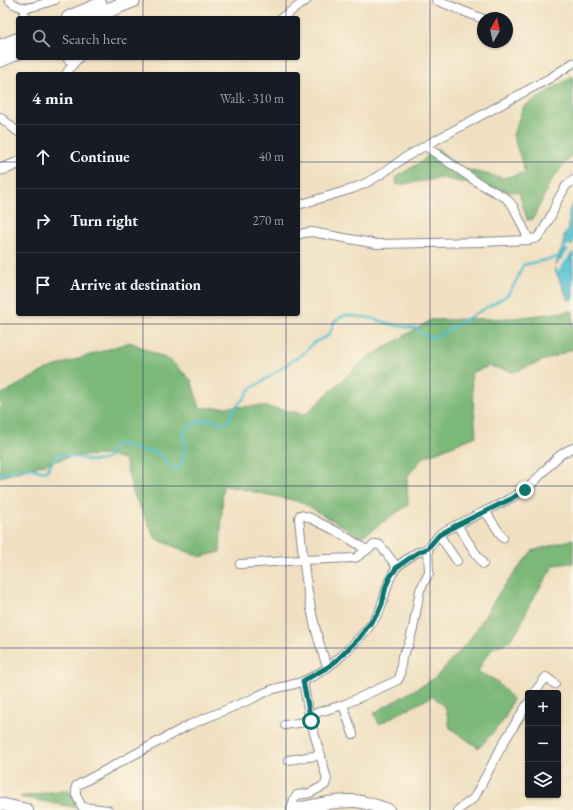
<!DOCTYPE html>
<html lang="en">
<head>
<meta charset="utf-8">
<style>
	:root { --surface:#171b24; --page:#242831; --text:#f1f3f6; --muted:#9ea1a6; --line:#363941 }
	body { margin:0; font-family:"EB Garamond",serif; background:var(--page); color:var(--text) }
	.controls { position:absolute; right:12px; bottom:12px; display:grid; overflow:hidden; border-radius:4px; box-shadow:0 1px 3px #0004 }
	.controls button { width:36px; height:36px; display:grid; place-items:center; padding:0; border:0; border-bottom:1px solid var(--line); background:var(--surface); color:var(--text); font:20px sans-serif }
	.compass { position:absolute; left:477px; top:12px; width:36px; height:36px; border-radius:50%; background:var(--surface); box-shadow:0 1px 3px #0004; rotate:9deg }
	.stop { position:absolute; width:12px; height:12px; margin:-9px; border:3px solid #0f766e; border-radius:50%; background:#fff }
	.stop.end { background:#0f766e; border-color:#fff; box-shadow:0 1px 4px #0008 }
	.list { margin:0; padding:0; list-style:none }
	h2 { display:flex; justify-content:space-between; align-items:center; height:52px; margin:0; padding:0 16px; font-size:17px }
	h2 small { font-size:13px; font-weight:400; color:var(--muted) }
	.list li { display:grid; grid-template-columns:26px 1fr auto; gap:12px; align-items:center; box-sizing:border-box; height:64px; padding:0 16px; border-top:1px solid var(--line) }
	.list b { display:block; font-size:15px; white-space:nowrap }
	.list em { font-size:13px; font-style:normal; color:var(--muted) }
	.icon { flex:none; width:22px; height:22px; fill:none; stroke:currentColor; stroke-width:2; stroke-linecap:round; stroke-linejoin:round }
	.map { position:relative; flex:none; width:573px; height:810px; overflow:hidden }
	.search { position:absolute; background:var(--surface); box-shadow:0 1px 3px #0004; left:16px; top:16px; width:284px; height:44px; display:flex; align-items:center; gap:10px; box-sizing:border-box; padding:0 14px; border-radius:4px; color:var(--muted); font-size:15px }
	.panel { position:absolute; background:var(--surface); box-shadow:0 1px 3px #0004; left:16px; top:72px; width:284px; height:244px; border-radius:4px }
	.map>svg:first-child { display:block }
	.forest { fill:#7bb878; stroke:#4b746b }
	.water { fill:#55c0d0; stroke:#387897 }
	.pier { fill:#f0e0c1 }
	.lines { fill:none; stroke-linecap:round; stroke-linejoin:round }
	.stream { stroke:#55c0d0; stroke-width:2.5 }
	.minor-casing { stroke:#868890; stroke-width:10 }
	.tertiary-casing { stroke:#868890; stroke-width:13 }
	.secondary-casing { stroke:#868890; stroke-width:14 }
	.trunk-casing { stroke:#868890; stroke-width:16 }
	.minor { stroke:#fff; stroke-width:8 }
	.tertiary { stroke:#fff; stroke-width:11 }
	.secondary { stroke:#fff; stroke-width:12 }
	.trunk { stroke:#fff; stroke-width:14 }
	.route { stroke:#0f766e; stroke-width:5 }
	.grid { fill:none; stroke:#1b2f5e; stroke-width:1; stroke-opacity:0.55 }
</style>
</head>
<body>
<div class="map">
<svg width="573" height="810" viewBox="0 0 573 810">
	<rect width="100%" height="100%" fill="#fcf5e5"/>
	<filter id="ink" filterUnits="userSpaceOnUse"><feTurbulence type="fractalNoise" baseFrequency=".025" numOctaves="2"/><feDisplacementMap in="SourceGraphic" scale="8" xChannelSelector="R" yChannelSelector="G"/><feConvolveMatrix kernelMatrix="1 2 1 2 8 2 1 2 1" color-interpolation-filters="sRGB"/></filter>
	<filter id="wash" filterUnits="userSpaceOnUse"><feTurbulence type="fractalNoise" baseFrequency=".012" numOctaves="4" result="noise"/><feDisplacementMap in="SourceGraphic" scale="16" xChannelSelector="R" yChannelSelector="G"/><feGaussianBlur stdDeviation="0.9" result="paint"/><feColorMatrix in="noise" values="0 0 0 0 0 0 0 0 0 0 0 0 0 0 0 0 0 1.4 0 .05"/><feComposite in="paint" operator="in"/></filter>
	<g filter="url(#wash)">
		<rect width="100%" height="100%" fill="#f0e0c1"/>
		<g class="forest">
			<path d="M573,76v77l-22,28 -18,38 -6,1 -8,-28 -17,-1 -60,-13 -45,7 -1,-8 25,-15 16,-14 25,21 42,9 21,-6 -12,-37 10,-28z"/>
			<path d="M573,311v38l-59,23 -25,-6 -18,7 5,63 -54,22 -15,19 1,28 -47,32 -60,-35 -78,-17 -3,67 -20,5 -44,-18 -22,-43 -9,-36 -15,-5 -37,1 -73,21v-82l47,-26 83,-27 41,19 20,19 9,28 61,-2 45,8 58,-54 67,-40 82,-2z"/>
			<path d="M573,539v24l-19,2 -25,40 -9,22 -11,14 -16,7 -10,13 -5,11 17,8 18,19 -9,21 -25,28 -29,-20 -4,-19 -13,-13 -54,28 -5,-11 61,-35 34,-37 32,-51 31,-39z"/>
			<path d="M68,789l10,19 -58,-11z"/>
		</g>
		<path class="water" d="M573,204v96l-5,-1 -13,-29 3,-13 5,-11 1,-11 4,-6 1,-5v-14z"/>
		<path class="pier" d="M573,244v8h-1l-14,19 -3,-4 14,-17 -4,-2 3,-3 3,2z"/>
		<g class="lines">
			<path class="stream" d="M0,475l10,-4 18,-4 16,5 2,-1 12,-16c6,0 11,1 16,2 10,2 28,8 36,-1 3,-3 3,-8 5,-11l6,-1 10,4 27,5c6,4 9,12 15,17h4c8,-9 7,-19 7,-30 0,-3 -1,-7 1,-9 4,-6 22,-13 29,-11 6,2 8,5 14,2l6,-13 11,-12 4,-7 23,-15 8,-6 24,-16 9,-10 13,-6 4,-4 4,-11 10,-7 26,3 28,8 17,2 11,8 6,2 3,-1 70,-40c9,-9 13,-20 18,-32l35,-8"/>
		</g>
	</g>
	<g filter="url(#ink)">
		<g class="lines">
			<g class="minor-casing">
				<g id="minor">
					<path d="M9,0c14,14 29,5 46,0"/>
					<path d="M436,0l47,19"/>
					<path d="M24,8v7l3,3"/>
					<path d="M281,18l26,-18"/>
					<path d="M67,58l6,6"/>
					<path d="M66,74l7,-10 6,-6"/>
					<path d="M0,117l18,15"/>
					<path d="M425,146l52,36 29,16 7,8 16,34"/>
					<path d="M298,205l54,-16 16,-7 15,-9 21,-15 21,-12 125,-68 23,-15"/>
					<path d="M298,235l6,-2 8,-1 65,12 105,-2 47,-2 8,-2 5,-6 10,-18 5,-13 9,-15 7,-6"/>
					<path d="M485,511l18,27"/>
					<path d="M457,525l26,39"/>
					<path d="M439,535l18,26"/>
					<path d="M240,564l63,-4 52,-2 2,-1 18,-13 5,1 17,22"/>
					<path d="M328,667c-5,-9 -7,-20 -10,-29 -11,-39 -15,-80 -19,-120l1,-3c7,1 13,4 18,7 17,8 33,17 48,28"/>
					<path d="M534,693l12,-16 9,7"/>
					<path d="M343,705l10,29"/>
					<path d="M309,715l34,-10 55,-25 2,-4 2,-20 6,-10 5,-17 7,-39 9,-17 -1,-25"/>
					<path d="M285,725l26,-4"/>
					<path d="M288,760l33,-5"/>
					<path d="M108,810l-26,-3 -6,-12v-9l113,-61 63,-26c7,-4 15,-8 22,-10 10,-3 20,-4 30,-8 10,-5 24,-13 33,-21 13,-12 34,-33 42,-48 7,-15 7,-32 18,-45 5,-5 13,-10 19,-14 4,-2 8,-2 12,-5 4,-3 7,-9 11,-13 7,-6 17,-9 24,-13 20,-10 41,-19 60,-31 18,-11 29,-36 50,-43"/>
					<path d="M291,810l3,-11 3,-4 13,-2 15,-8 2,-6 -18,-64 -6,-34"/>
					<path d="M458,810l16,-12 30,-56 24,-39"/>
				</g>
			</g>
			<g class="tertiary-casing">
				<path id="tertiary" d="M0,169l6,-1 12,-5"/>
			</g>
			<g class="secondary-casing">
				<g id="secondary">
					<path d="M0,804l27,6"/>
					<path d="M293,810c20,-4 41,-10 62,-9 11,1 22,5 33,9"/>
				</g>
			</g>
			<g class="trunk-casing">
				<g id="trunk">
					<path d="M69,18l31,-13"/>
					<path d="M90,18l43,-18"/>
					<path d="M0,47l18,-7"/>
					<path d="M0,60l18,-8"/>
				</g>
			</g>
			<use href="#minor" class="minor"/>
			<use href="#tertiary" class="tertiary"/>
			<use href="#secondary" class="secondary"/>
			<use href="#trunk" class="trunk"/>
		</g>
	</g>
	<g class="lines" filter="url(#ink)">
		<path class="route" d="M311,721l-8,-40 25,-14 8,-6 23,-23 19,-25 4,-9 4,-18 4,-9 7,-10 20,-14 11,-5 11,-13 18,-10 54,-26 14,-9"/>
	</g>
	<path class="grid" d="M143,0v18M286,0v18M430,0v810M143,58v16M286,58v16M0,162h18M298,162h275M143,314v496M286,314v496M0,324h573M0,486h573M0,648h573"/>
</svg>
<div class="controls">
<button>+</button>
<button>−</button>
<button><svg class="icon" aria-label="layers" viewBox="0 0 24 24"><path d="M12 4l9 5-9 5-9-5zM3 14l9 5 9-5"/></svg></button>
</div>
<svg class="compass" viewBox="-18 -18 36 36"><path d="M0-13l5 13h-10z" fill="#e53935"/><path d="M0 13l5-13h-10z" fill="#9ea1a6"/></svg>
<div class="stop" style="left:311px;top:721px"></div>
<div class="stop end" style="left:525px;top:490px"></div>
<div class="search"><svg class="icon" aria-label="search" viewBox="0 0 24 24"><circle cx="10" cy="10" r="6"/><path d="M15 15l6 6"/></svg>Search here</div>
<section class="panel">
<h2>4 min<small>Walk · 310 m</small></h2>
<ul class="list">
<li><svg class="icon" aria-label="ahead" viewBox="0 0 24 24"><path d="M12 20V5M6 11l6-6 6 6"/></svg><div><b>Continue</b></div><em>40 m</em></li>
<li><svg class="icon" aria-label="right" viewBox="0 0 24 24"><path d="M7 20v-9h11M14 6l5 5-5 5"/></svg><div><b>Turn right</b></div><em>270 m</em></li>
<li><svg class="icon" aria-label="arrive" viewBox="0 0 24 24"><path d="M6 21V4h12l-3 4 3 4H6"/></svg><div><b>Arrive at destination</b></div></li>
</ul>
</section>
</div>
</body>
</html>
